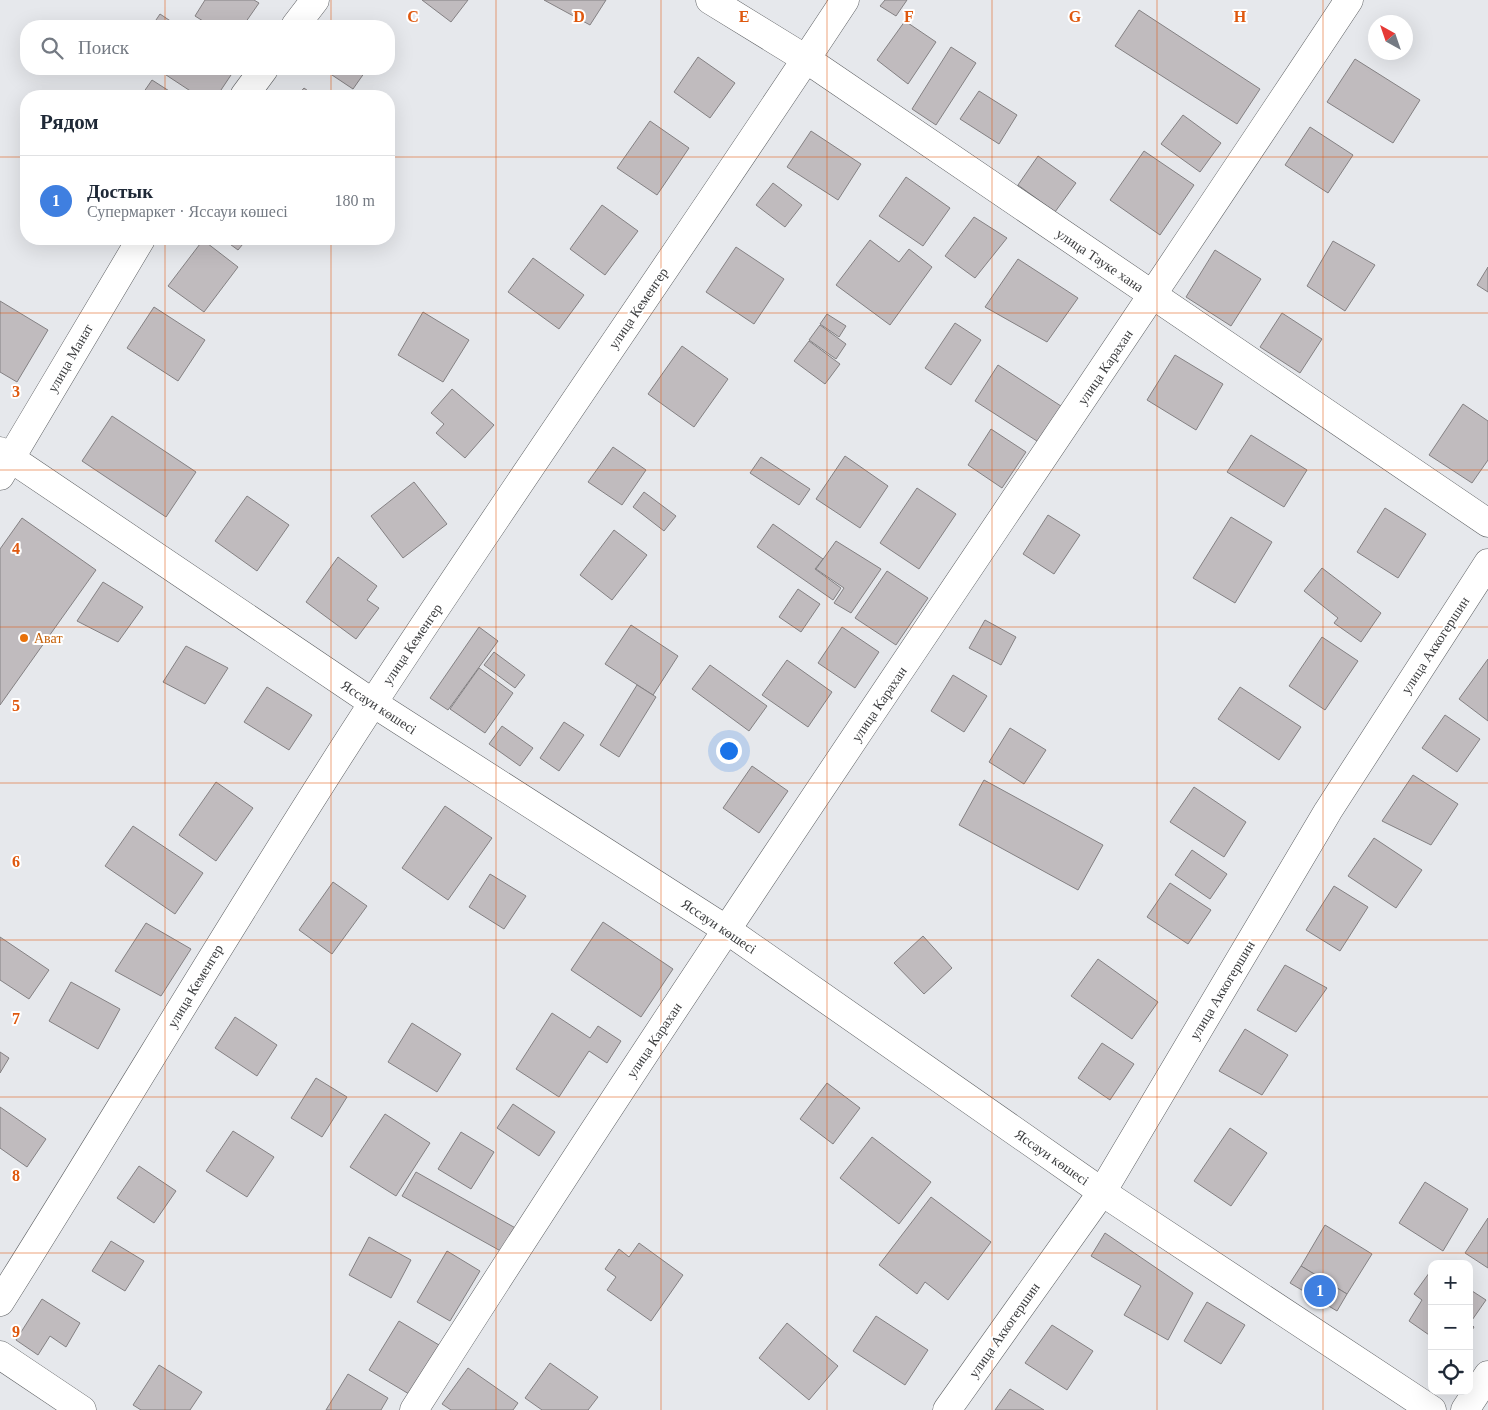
<!DOCTYPE html>
<html lang="ru">
<head>
<meta charset="utf-8">
<style>
	:root { --surface:#fff; --page:#f2f2f3; --text:#1f2937; --muted:#747a83; --line:#e0e1e3; --accent:#bb2b32 }
	body { margin:0; font-family:Georgia,serif; background:var(--page); color:var(--text) }
	.controls { position:absolute; right:15px; bottom:15px; display:grid; overflow:hidden; border-radius:10px; box-shadow:0 5px 20px #0002 }
	.controls button { width:45px; height:45px; display:grid; place-items:center; padding:0; border:0; border-bottom:1px solid var(--line); background:var(--surface); color:var(--text); font:25px sans-serif }
	.compass { position:absolute; left:1368px; top:15px; width:45px; height:45px; border-radius:50%; background:var(--surface); box-shadow:0 5px 20px #0002; rotate:320deg }
	.you { position:absolute; left:728px; top:750px; width:18px; height:18px; margin:-12px; border:4px solid #fff; border-radius:50%; background:#1a73e8; box-shadow:0 0 0 8px #1a73e833 }
	.badge { display:grid; place-items:center; width:32px; height:32px; border-radius:50%; background:var(--accent); color:#fff; font-size:16px; font-weight:700 }
	.pin { position:absolute; translate:-50% -50%; border:2px solid #fff; box-shadow:0 1px 5px #0006 }
	.list { margin:0; padding:0; list-style:none }
	h2 { display:flex; justify-content:space-between; align-items:center; height:65px; margin:0; padding:0 20px; font-size:21px }
	h2 small { font-size:16px; font-weight:400; color:var(--muted) }
	.list li { display:grid; grid-template-columns:32px 1fr auto; gap:15px; align-items:center; box-sizing:border-box; height:90px; padding:0 20px; border-top:1px solid var(--line) }
	.list b { display:block; font-size:19px; white-space:nowrap }
	.list p { margin:0; font-size:16px; white-space:nowrap; color:var(--muted) }
	.list em { font-size:16px; font-style:normal; color:var(--muted) }
	.icon { flex:none; width:28px; height:28px; fill:none; stroke:currentColor; stroke-width:2; stroke-linecap:round; stroke-linejoin:round }
	.map { position:relative; flex:none; width:1488px; height:1410px; overflow:hidden }
	.search { position:absolute; background:var(--surface); box-shadow:0 5px 20px #0002; left:20px; top:20px; width:375px; height:55px; display:flex; align-items:center; gap:12px; box-sizing:border-box; padding:0 18px; border-radius:20px; color:var(--muted); font-size:19px }
	.panel { position:absolute; background:var(--surface); box-shadow:0 5px 20px #0002; left:20px; top:90px; width:375px; height:155px; border-radius:20px }
	.map>svg:first-child { display:block }
	.building { fill:#c0bbbe; stroke:#848183 }
	.lines { fill:none; stroke-linecap:round; stroke-linejoin:round }
	.street-casing { stroke:#5e6063; stroke-width:29 }
	.secondary-casing { stroke:#5e6063; stroke-width:29 }
	.street { stroke:#fff; stroke-width:28 }
	.secondary { stroke:#fff; stroke-width:28 }
	.grid { fill:none; stroke:#df580e; stroke-width:1; stroke-opacity:0.55 }
	.food-dot { fill:#e8710a; stroke:#fff; stroke-width:2 }
	.labels { text-anchor:middle; stroke-width:4; stroke-linejoin:round; paint-order:stroke }
	.street-label { font-size:14px; fill:#3b3c3e; stroke:#fff }
	.food-label { font-size:14px; fill:#c56008; stroke:#fff; text-anchor:start }
	.grid-label { font-size:16px; text-anchor:middle; font-weight:bold; fill:#df580e; stroke:#fff; stroke-width:4; stroke-linejoin:round; paint-order:stroke }
</style>
</head>
<body>
<div class="map">
<svg width="1488" height="1410" viewBox="0 0 1488 1410">
	<rect width="100%" height="100%" fill="#e6e8ec"/>
	<g class="building">
		<path d="M205,0h49l5,3 -16,23h-32l-16,-10z"/>
		<path d="M422,0h46l-17,22z"/>
		<path d="M544,0h62l-16,25z"/>
		<path d="M885,0h22l-11,16 -16,-10z"/>
		<path d="M1139,10l121,79 -23,35 -122,-78z"/>
		<path d="M160,14l18,12h-26z"/>
		<path d="M905,21l31,21 -28,42 -31,-24z"/>
		<path d="M951,47l25,16 -40,62 -24,-16z"/>
		<path d="M698,57l37,26 -25,35 -36,-26z"/>
		<path d="M1355,59l65,41 -27,43 -66,-41z"/>
		<path d="M157,69h78l-18,27h-19z"/>
		<path d="M323,69h44l-14,20z"/>
		<path d="M152,80l25,16h-36z"/>
		<path d="M304,88l11,8h-18z"/>
		<path d="M979,91l38,24 -18,29 -39,-25z"/>
		<path d="M1183,115l38,28 -21,29 -39,-28z"/>
		<path d="M650,121l39,27 -32,47 -40,-27z"/>
		<path d="M1310,127l43,28 -25,38 -43,-28z"/>
		<path d="M811,131l50,33 -23,36 -51,-33z"/>
		<path d="M1144,151l50,34 -34,50 -50,-35z"/>
		<path d="M1038,156l38,27 -21,29 -37,-27z"/>
		<path d="M906,177l44,31 -27,38 -44,-30z"/>
		<path d="M773,183l29,22 -17,22 -29,-22z"/>
		<path d="M602,205l36,26 -33,44 -35,-26z"/>
		<path d="M974,217l33,21 -32,40 -30,-22z"/>
		<path d="M223,239h24l-9,11z"/>
		<path d="M203,240l35,27 -34,45 -36,-26z"/>
		<path d="M870,240l29,22 10,-13 23,18 -42,58 -54,-40z"/>
		<path d="M1333,241l42,24 -30,46 -38,-25z"/>
		<path d="M736,247l48,32 -30,45 -48,-32z"/>
		<path d="M1215,250l46,29 -30,47 -45,-29z"/>
		<path d="M533,258l51,37 -25,34 -51,-37z"/>
		<path d="M1018,259l60,39 -31,44 -62,-35z"/>
		<path d="M1488,267v25l-11,-7z"/>
		<path d="M0,301l48,29 -31,52 -17,-10z"/>
		<path d="M154,307l51,33 -27,41 -51,-33z"/>
		<path d="M423,312l46,28 -26,42 -45,-27z"/>
		<path d="M1282,313l40,26 -22,34 -40,-26z"/>
		<path d="M827,314l19,12 -7,11 -19,-13z"/>
		<path d="M955,323l26,17 -30,45 -26,-17z"/>
		<path d="M820,325l26,19 -10,15 -27,-19z"/>
		<path d="M809,341l31,23 -15,20 -31,-23z"/>
		<path d="M682,346l46,33 -34,48 -46,-33z"/>
		<path d="M1175,355l48,29 -27,46 -49,-30z"/>
		<path d="M998,365l66,43 -24,35 -65,-42z"/>
		<path d="M452,389l42,36 -29,33 -29,-25 8,-9 -13,-11z"/>
		<path d="M1463,404l25,17v39l-16,23 -43,-28z"/>
		<path d="M112,416l84,56 -30,45 -84,-56z"/>
		<path d="M991,429l35,23 -24,36 -34,-23z"/>
		<path d="M1251,435l56,35 -23,37 -57,-35z"/>
		<path d="M613,447l33,23 -24,35 -34,-23z"/>
		<path d="M845,456l43,30 -28,42 -44,-29z"/>
		<path d="M761,457l49,32 -11,16 -49,-32z"/>
		<path d="M414,482l33,42 -44,34 -32,-42z"/>
		<path d="M917,488l39,26 -37,55 -39,-26z"/>
		<path d="M644,492l32,24 -12,15 -31,-24z"/>
		<path d="M247,496l42,29 -32,46 -42,-30z"/>
		<path d="M1385,508l41,26 -28,44 -41,-26z"/>
		<path d="M1048,515l32,20 -26,39 -31,-20z"/>
		<path d="M1231,517l41,25 -37,61 -42,-25z"/>
		<path d="M22,518l74,52 -96,135v-156z"/>
		<path d="M773,524l50,35 -8,10 26,19 -8,12 -76,-53z"/>
		<path d="M614,530l33,25 -35,45 -32,-25z"/>
		<path d="M836,541l45,28 -30,44 -17,-10 10,-15 -28,-19z"/>
		<path d="M338,557l39,29 -10,14 12,8 -23,31 -50,-37z"/>
		<path d="M1322,568l59,45 -20,29 -27,-19 4,-5 -34,-27z"/>
		<path d="M887,571l41,27 -32,47 -41,-27z"/>
		<path d="M103,582l40,25 -25,35 -41,-21z"/>
		<path d="M798,589l22,15 -19,28 -22,-15z"/>
		<path d="M985,620l31,17 -15,28 -32,-17z"/>
		<path d="M631,625l47,31 -25,39 -48,-31z"/>
		<path d="M479,627l19,14 -50,69 -18,-12z"/>
		<path d="M842,627l37,25 -24,36 -37,-25z"/>
		<path d="M1322,637l36,24 -33,49 -36,-24z"/>
		<path d="M186,646l42,22 -23,36 -42,-22z"/>
		<path d="M494,652l31,23 -10,13 -31,-23z"/>
		<path d="M1488,659v62l-29,-22z"/>
		<path d="M787,660l45,32 -24,35 -46,-32z"/>
		<path d="M710,665l57,41 -18,25 -57,-42z"/>
		<path d="M479,668l34,25 -28,40 -35,-24z"/>
		<path d="M953,675l34,21 -23,36 -33,-21z"/>
		<path d="M637,685l19,12 -37,60 -19,-12z"/>
		<path d="M267,687l45,28 -23,35 -45,-28z"/>
		<path d="M1240,687l61,40 -22,33 -61,-41z"/>
		<path d="M1445,715l35,24 -23,33 -35,-24z"/>
		<path d="M564,722l20,13 -25,36 -19,-13z"/>
		<path d="M502,726l31,22 -13,18 -31,-22z"/>
		<path d="M1010,728l36,22 -22,34 -35,-22z"/>
		<path d="M752,766l36,25 -29,42 -36,-25z"/>
		<path d="M1413,775l45,29 -27,41 -49,-24z"/>
		<path d="M984,780l119,65 -25,45 -119,-65z"/>
		<path d="M216,782l37,26 -37,53 -37,-26z"/>
		<path d="M1194,787l52,35 -22,35 -54,-35z"/>
		<path d="M445,806l47,32 -44,62 -46,-32z"/>
		<path d="M133,826l70,47 -28,41 -70,-48z"/>
		<path d="M1374,838l48,32 -26,38 -48,-32z"/>
		<path d="M1192,850l35,24 -17,25 -35,-24z"/>
		<path d="M490,874l36,22 -22,33 -35,-22z"/>
		<path d="M333,882l34,24 -35,48 -33,-24z"/>
		<path d="M1170,883l41,27 -23,34 -41,-27z"/>
		<path d="M1334,886l34,21 -28,44 -34,-21z"/>
		<path d="M603,922l70,47 -32,48 -70,-47z"/>
		<path d="M146,923l45,26 -30,47 -46,-25z"/>
		<path d="M923,936l29,32 -28,26 -30,-31z"/>
		<path d="M0,937l49,33 -20,29 -29,-19z"/>
		<path d="M1098,959l60,43 -26,37 -61,-43z"/>
		<path d="M1285,965l42,23 -31,44 -39,-22z"/>
		<path d="M71,982l49,27 -22,40 -49,-28z"/>
		<path d="M552,1013l38,25 8,-12 23,15 -14,22 -18,-12 -30,46 -43,-28z"/>
		<path d="M235,1017l42,28 -20,31 -42,-28z"/>
		<path d="M412,1023l49,31 -24,38 -49,-30z"/>
		<path d="M1245,1029l43,26 -26,40 -43,-24z"/>
		<path d="M1102,1043l32,21 -24,36 -32,-22z"/>
		<path d="M0,1052l9,6 -9,15z"/>
		<path d="M316,1078l31,19 -25,40 -31,-19z"/>
		<path d="M827,1083l33,25 -27,36 -33,-25z"/>
		<path d="M513,1104l42,28 -16,24 -42,-28z"/>
		<path d="M0,1107l46,32 -19,28 -27,-19z"/>
		<path d="M385,1114l45,29 -34,53 -46,-29z"/>
		<path d="M1230,1128l37,25 -36,53 -37,-25z"/>
		<path d="M233,1131l41,26 -27,40 -41,-26z"/>
		<path d="M461,1132l33,20 -23,37 -33,-20z"/>
		<path d="M872,1137l59,45 -32,42 -59,-46z"/>
		<path d="M139,1166l37,25 -22,32 -37,-25z"/>
		<path d="M416,1172l103,58 -13,24 -104,-58z"/>
		<path d="M1425,1182l43,27 -25,42 -44,-28z"/>
		<path d="M931,1197l60,45 -43,58 -23,-18 -8,12 -38,-29z"/>
		<path d="M1488,1218v50l-23,-15z"/>
		<path d="M1325,1225l47,29 -25,40 -46,-28z"/>
		<path d="M1105,1233l88,60 -25,47 -44,-25 17,-29 -50,-30z"/>
		<path d="M369,1237l42,23 -20,38 -42,-23z"/>
		<path d="M111,1241l33,20 -19,30 -33,-20z"/>
		<path d="M639,1243l44,32 -32,46 -44,-31 9,-13 -11,-8 14,-20 10,8z"/>
		<path d="M447,1251l33,20 -30,50 -33,-19z"/>
		<path d="M1301,1266l46,28 -10,17 -47,-28z"/>
		<path d="M1432,1269v68l-23,-16 13,-21 -8,-6z"/>
		<path d="M1469,1289l17,11 -16,23 4,4 -5,8z"/>
		<path d="M42,1299l38,24 -14,24 -16,-11 -12,19 -22,-15z"/>
		<path d="M1207,1302l38,23 -24,39 -37,-23z"/>
		<path d="M876,1316l52,34 -23,35 -52,-34z"/>
		<path d="M399,1321l40,24 -30,49 -40,-24z"/>
		<path d="M787,1323l51,43 -29,34 -50,-42z"/>
		<path d="M1052,1325l41,26 -26,39 -42,-27z"/>
		<path d="M550,1363l48,34 -10,13h-46l-17,-12z"/>
		<path d="M159,1365l43,27 -12,18h-49l-8,-5z"/>
		<path d="M468,1368l50,35 -5,7h-62l-9,-6z"/>
		<path d="M348,1374l40,24 -7,12h-55z"/>
		<path d="M1010,1389l34,21h-49z"/>
	</g>
	<g class="lines">
		<g class="street-casing">
			<g id="street">
				<path d="M710,0l96,59 682,464"/>
				<path d="M295,26l20,-26"/>
				<path d="M244,96l20,-27"/>
				<path d="M0,476l141,-237"/>
				<path d="M0,1302c125,-198 243,-400 371,-596 155,-237 318,-469 474,-706"/>
				<path d="M0,1355l82,55"/>
				<path d="M414,1410c302,-476 624,-940 935,-1410"/>
				<path d="M947,1410l155,-218 226,-381 160,-248"/>
				<path d="M1465,1410l23,-35"/>
			</g>
		</g>
		<g class="secondary-casing">
			<path id="secondary" d="M0,451l373,252 354,227 375,262 330,218"/>
		</g>
		<use href="#street" class="street"/>
		<use href="#secondary" class="secondary"/>
	</g>
	<path class="grid" d="M165,0v26M331,0v26M496,0v1410M661,0v1410M827,0v1410M992,0v1410M1157,0v1410M1323,0v1410M165,69v27M331,69v27M0,157h26M389,157h1099M165,239v1171M331,239v1171M0,313h1488M0,470h1488M0,627h1488M0,783h1488M0,940h1488M0,1097h1488M0,1253h1488"/>
	<circle class="food-dot" cx="24" cy="638" r="5"/>
	<g class="labels">
		<g class="street-label">
			<text transform="translate(1100 260) rotate(34)" y="5">улица Тауке хана</text>
			<text transform="translate(638 308) rotate(-56)" y="5">улица Кеменгер</text>
			<text transform="translate(70 358) rotate(-60)" y="5">улица Манат</text>
			<text transform="translate(1105 367) rotate(-56)" y="5">улица Карахан</text>
			<text transform="translate(412 644) rotate(-56)" y="5">улица Кеменгер</text>
			<text transform="translate(1435 645) rotate(-57)" y="5">улица Аккогершин</text>
			<text transform="translate(879 704) rotate(-56)" y="5">улица Карахан</text>
			<text transform="translate(379 707) rotate(33)" y="5">Яссауи көшесі</text>
			<text transform="translate(719 926) rotate(34)" y="5">Яссауи көшесі</text>
			<text transform="translate(195 986) rotate(-59)" y="5">улица Кеменгер</text>
			<text transform="translate(1222 990) rotate(-59)" y="5">улица Аккогершин</text>
			<text transform="translate(654 1040) rotate(-56)" y="5">улица Карахан</text>
			<text transform="translate(1052 1157) rotate(35)" y="5">Яссауи көшесі</text>
			<text transform="translate(1004 1330) rotate(-55)" y="5">улица Аккогершин</text>
		</g>
		<g class="food-label">
			<text x="34" y="643">Ават</text>
		</g>
	</g>
	<g class="grid-label">
		<text x="413" y="22">C</text>
		<text x="579" y="22">D</text>
		<text x="744" y="22">E</text>
		<text x="909" y="22">F</text>
		<text x="1075" y="22">G</text>
		<text x="1240" y="22">H</text>
		<text x="16" y="397">3</text>
		<text x="16" y="554">4</text>
		<text x="16" y="711">5</text>
		<text x="16" y="867">6</text>
		<text x="16" y="1024">7</text>
		<text x="16" y="1181">8</text>
		<text x="16" y="1337">9</text>
	</g>
</svg>
<div class="controls">
<button>+</button>
<button>−</button>
<button><svg class="icon" aria-label="locate" viewBox="0 0 24 24"><circle cx="12" cy="12" r="6"/><path d="M12 2v4M12 18v4M2 12h4M18 12h4"/></svg></button>
</div>
<svg class="compass" viewBox="-18 -18 36 36"><path d="M0-13l5 13h-10z" fill="#e53935"/><path d="M0 13l5-13h-10z" fill="#747a83"/></svg>
<div class="you"></div>
<div class="pin badge" style="left:1320px;top:1291px;background:#3f7fe0">1</div>
<div class="search"><svg class="icon" aria-label="search" viewBox="0 0 24 24"><circle cx="10" cy="10" r="6"/><path d="M15 15l6 6"/></svg>Поиск</div>
<section class="panel">
<h2>Рядом<small></small></h2>
<ul class="list">
<li><span class="badge" style="background:#3f7fe0">1</span><div><b>Достык</b><p>Супермаркет · Яссауи көшесі</p></div><em>180 m</em></li>
</ul>
</section>
</div>
</body>
</html>
